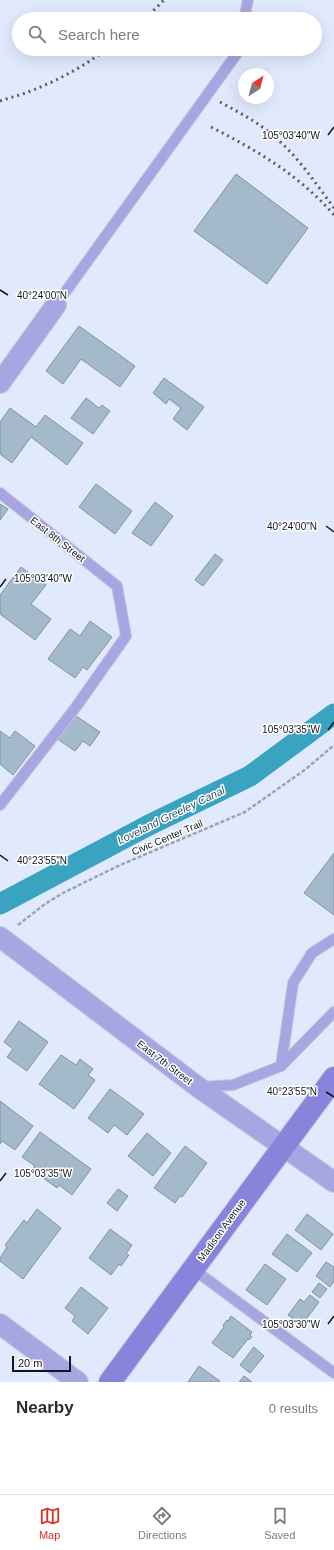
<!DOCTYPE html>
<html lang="en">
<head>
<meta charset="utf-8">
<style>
	:root { --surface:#fff; --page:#f2f2f3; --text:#2b2b33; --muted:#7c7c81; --line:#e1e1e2; --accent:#d93025 }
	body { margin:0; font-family:Helvetica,sans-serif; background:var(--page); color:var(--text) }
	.compass { position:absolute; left:238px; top:68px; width:36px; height:36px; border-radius:50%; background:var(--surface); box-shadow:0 4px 16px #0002; rotate:36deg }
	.scale { position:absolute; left:12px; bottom:10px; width:59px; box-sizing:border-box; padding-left:4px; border:2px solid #12161e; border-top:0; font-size:11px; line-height:14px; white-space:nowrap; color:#12161e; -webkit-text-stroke:3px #fff; paint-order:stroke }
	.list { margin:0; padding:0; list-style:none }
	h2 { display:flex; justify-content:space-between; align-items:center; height:52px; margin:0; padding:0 16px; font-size:17px }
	h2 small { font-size:13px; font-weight:400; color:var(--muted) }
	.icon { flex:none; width:22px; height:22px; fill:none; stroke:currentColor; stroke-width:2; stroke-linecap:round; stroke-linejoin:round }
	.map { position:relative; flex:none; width:334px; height:1382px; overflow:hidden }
	.search { position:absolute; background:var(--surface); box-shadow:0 4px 16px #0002; left:12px; right:12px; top:12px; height:44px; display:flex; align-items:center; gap:10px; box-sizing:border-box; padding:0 14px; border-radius:22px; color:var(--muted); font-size:15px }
	.sheet { height:112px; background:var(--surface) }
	nav { display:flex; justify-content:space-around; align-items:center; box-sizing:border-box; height:56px; border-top:1px solid var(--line); background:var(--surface); font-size:11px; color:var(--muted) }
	nav a { display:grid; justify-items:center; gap:2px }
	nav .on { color:var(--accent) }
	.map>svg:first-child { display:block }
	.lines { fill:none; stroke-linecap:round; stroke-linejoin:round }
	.canal { stroke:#39a3c0; stroke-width:21 }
	.building { fill:#a4bacb; stroke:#7f94a5 }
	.lane-casing { stroke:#c0c8d9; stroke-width:12 }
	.street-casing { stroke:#c0c8d9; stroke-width:22 }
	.secondary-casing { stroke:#c0c8d9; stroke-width:24 }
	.path { stroke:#9ca3b2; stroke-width:2.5; stroke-dasharray:4 2; stroke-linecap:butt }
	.lane { stroke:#a8a6e2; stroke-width:10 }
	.street { stroke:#a8a6e2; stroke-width:20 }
	.secondary { stroke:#8a83db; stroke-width:22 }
	.rail { stroke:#585d69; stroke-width:3; stroke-dasharray:2 4; stroke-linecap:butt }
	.ticks { fill:none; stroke:#12161e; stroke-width:1.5 }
	.labels { text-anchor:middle; stroke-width:3; stroke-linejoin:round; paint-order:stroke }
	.street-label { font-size:10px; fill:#12161e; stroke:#fff }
	.water-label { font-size:11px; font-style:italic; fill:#205969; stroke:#fff }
	.ticks-label { font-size:10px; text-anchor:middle; fill:#12161e; stroke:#fff; stroke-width:3; stroke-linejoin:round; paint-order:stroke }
</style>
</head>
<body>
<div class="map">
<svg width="334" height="1382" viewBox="0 0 334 1382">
	<rect width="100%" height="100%" fill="#e1eafd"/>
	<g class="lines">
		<path class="canal" d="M0,904l149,-79 101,-49 84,-62"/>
	</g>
	<g class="building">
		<path d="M236,174l72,54 -41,56 -73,-53z"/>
		<path d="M79,326l56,40 -15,21 -39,-28 -18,25 -17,-13z"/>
		<path d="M164,378l40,29 -17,23 -14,-11 8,-11 -12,-9 -3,5 -13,-11z"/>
		<path d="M86,398l13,10 3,-3 8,6 -17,23 -22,-16z"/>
		<path d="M10,408l26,19 9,-12 38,28 -16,22 -36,-28 -19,26 -12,-9v-32z"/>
		<path d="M96,484l36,27 -17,23 -36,-27z"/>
		<path d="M155,502l18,14 -22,30 -19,-13z"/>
		<path d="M0,504l8,5 -8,11z"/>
		<path d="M215,554l8,6 -20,26 -8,-6z"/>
		<path d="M21,567l25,18 -15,19 20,15 -16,21 -35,-26v-19z"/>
		<path d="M90,621l22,16 -25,33 -4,-3 -8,11 -27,-19 22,-30 10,7z"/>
		<path d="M73,714l27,18 -10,14 -7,-5 -8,10 -19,-13z"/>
		<path d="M0,731l10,7 5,-7 20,15 -22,29 -13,-11z"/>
		<path d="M334,853v62l-30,-22z"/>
		<path d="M19,1021l29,21 -21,29 -20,-14 6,-8 -9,-7z"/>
		<path d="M61,1055l15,10 4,-6 13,10 -5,6 7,5 -21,29 -35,-25z"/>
		<path d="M110,1089l34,25 -17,21 -13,-10 -6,8 -20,-15z"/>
		<path d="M0,1101l33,25 -18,24 -13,-9 -2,3z"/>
		<path d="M40,1132l51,37 -19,26 -13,-10 -2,3 -25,-18 3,-4 -13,-9z"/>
		<path d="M147,1133l24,20 -18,23 -25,-20z"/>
		<path d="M185,1146l22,17 -25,34 -2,-1 -5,7 -21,-15z"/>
		<path d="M118,1189l10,7 -11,15 -10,-8z"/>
		<path d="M37,1209l24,19 -38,51 -23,-18v-3l7,-11 -2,-2 19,-25 3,3z"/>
		<path d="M307,1214l26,20 -12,16 -26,-20z"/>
		<path d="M110,1229l22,16 -6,9 3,1 -8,11 -2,-2 -8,11 -22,-17z"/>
		<path d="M287,1234l25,19 -15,19 -25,-18z"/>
		<path d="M326,1262l8,5v14l-4,6 -14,-11z"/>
		<path d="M265,1264l21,15 -19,26 -21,-15z"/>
		<path d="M319,1283l8,6 -7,9 -8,-6z"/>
		<path d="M81,1287l27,21 -20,26 -16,-13 3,-5 -10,-8z"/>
		<path d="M310,1295l9,7 -17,23 -14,-10 12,-16 4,3z"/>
		<path d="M231,1316l21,16 -2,3 2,2 -3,3 -1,-1 -15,19 -21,-15 12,-16 -1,-2 4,-5 1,1z"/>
		<path d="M254,1347l10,9 -14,17 -10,-8z"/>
		<path d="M199,1366l21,15 -1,1h-31z"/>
		<path d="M244,1376l8,6h-13z"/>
	</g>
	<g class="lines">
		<g class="lane-casing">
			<g id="lane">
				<path d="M244,19l4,-19"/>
				<path d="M56,305l182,-253 1,-3"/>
				<path d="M0,493l117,93 9,50 -50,71 -76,98"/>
				<path d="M281,1066l53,-54"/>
				<path d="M200,1087l33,-2 48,-19 12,-83 19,-30 22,-14"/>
				<path d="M193,1269l141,104"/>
			</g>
		</g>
		<g class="street-casing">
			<g id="street">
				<path d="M0,383l56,-78"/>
				<path d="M0,937l198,150 136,95"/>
				<path d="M0,1324l78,58"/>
			</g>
		</g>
		<g class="secondary-casing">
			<path id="secondary" d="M110,1382l224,-304"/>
		</g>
		<path class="path" d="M18,925l27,-21 18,-11 55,-27 127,-54 61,-43 28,-24"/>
		<use href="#lane" class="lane"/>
		<use href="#street" class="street"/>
		<use href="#secondary" class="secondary"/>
		<g class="rail">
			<path d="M145,19l19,-19"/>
			<path d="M0,101c11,-4 22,-6 33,-11 26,-10 51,-24 74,-41"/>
			<path d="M220,102c20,11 40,21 57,37 22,19 39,45 57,69"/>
			<path d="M211,127c47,24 88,48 123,88"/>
		</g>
	</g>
	<path class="ticks" d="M328,135l6,-8M0,290l8,5M326,526l8,6M0,587l6,-8M328,730l6,-8M0,855l8,6M326,1092l8,5M0,1181l6,-8M328,1324l6,-8"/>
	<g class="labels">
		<g class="street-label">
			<text transform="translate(58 539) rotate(38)" y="4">East 8th Street</text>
			<text transform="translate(167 837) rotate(-23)" y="4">Civic Center Trail</text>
			<text transform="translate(165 1062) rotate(37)" y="4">East 7th Street</text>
			<text transform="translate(221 1230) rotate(-54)" y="4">Madison Avenue</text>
		</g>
		<g class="water-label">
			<text transform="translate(171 815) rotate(-26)" y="4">Loveland Greeley Canal</text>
		</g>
	</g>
	<g class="ticks-label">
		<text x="291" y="139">105°03'40"W</text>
		<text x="42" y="299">40°24'00"N</text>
		<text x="292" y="530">40°24'00"N</text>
		<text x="43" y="582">105°03'40"W</text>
		<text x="291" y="733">105°03'35"W</text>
		<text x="42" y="864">40°23'55"N</text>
		<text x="292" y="1095">40°23'55"N</text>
		<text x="43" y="1177">105°03'35"W</text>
		<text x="291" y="1328">105°03'30"W</text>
	</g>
</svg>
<svg class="compass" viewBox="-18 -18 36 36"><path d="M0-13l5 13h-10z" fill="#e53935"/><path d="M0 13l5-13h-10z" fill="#7c7c81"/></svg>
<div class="scale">20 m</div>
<div class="search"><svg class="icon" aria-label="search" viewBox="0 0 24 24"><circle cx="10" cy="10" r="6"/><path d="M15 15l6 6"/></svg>Search here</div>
</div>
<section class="sheet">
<h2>Nearby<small>0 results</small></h2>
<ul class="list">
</ul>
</section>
<nav>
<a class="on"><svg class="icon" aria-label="map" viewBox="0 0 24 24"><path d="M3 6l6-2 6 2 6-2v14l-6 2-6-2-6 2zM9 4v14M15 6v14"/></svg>Map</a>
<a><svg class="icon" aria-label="directions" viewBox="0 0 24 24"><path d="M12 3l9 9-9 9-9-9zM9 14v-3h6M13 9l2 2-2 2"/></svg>Directions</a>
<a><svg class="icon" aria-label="saved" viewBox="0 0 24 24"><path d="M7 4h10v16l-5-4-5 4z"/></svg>Saved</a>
</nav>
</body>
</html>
